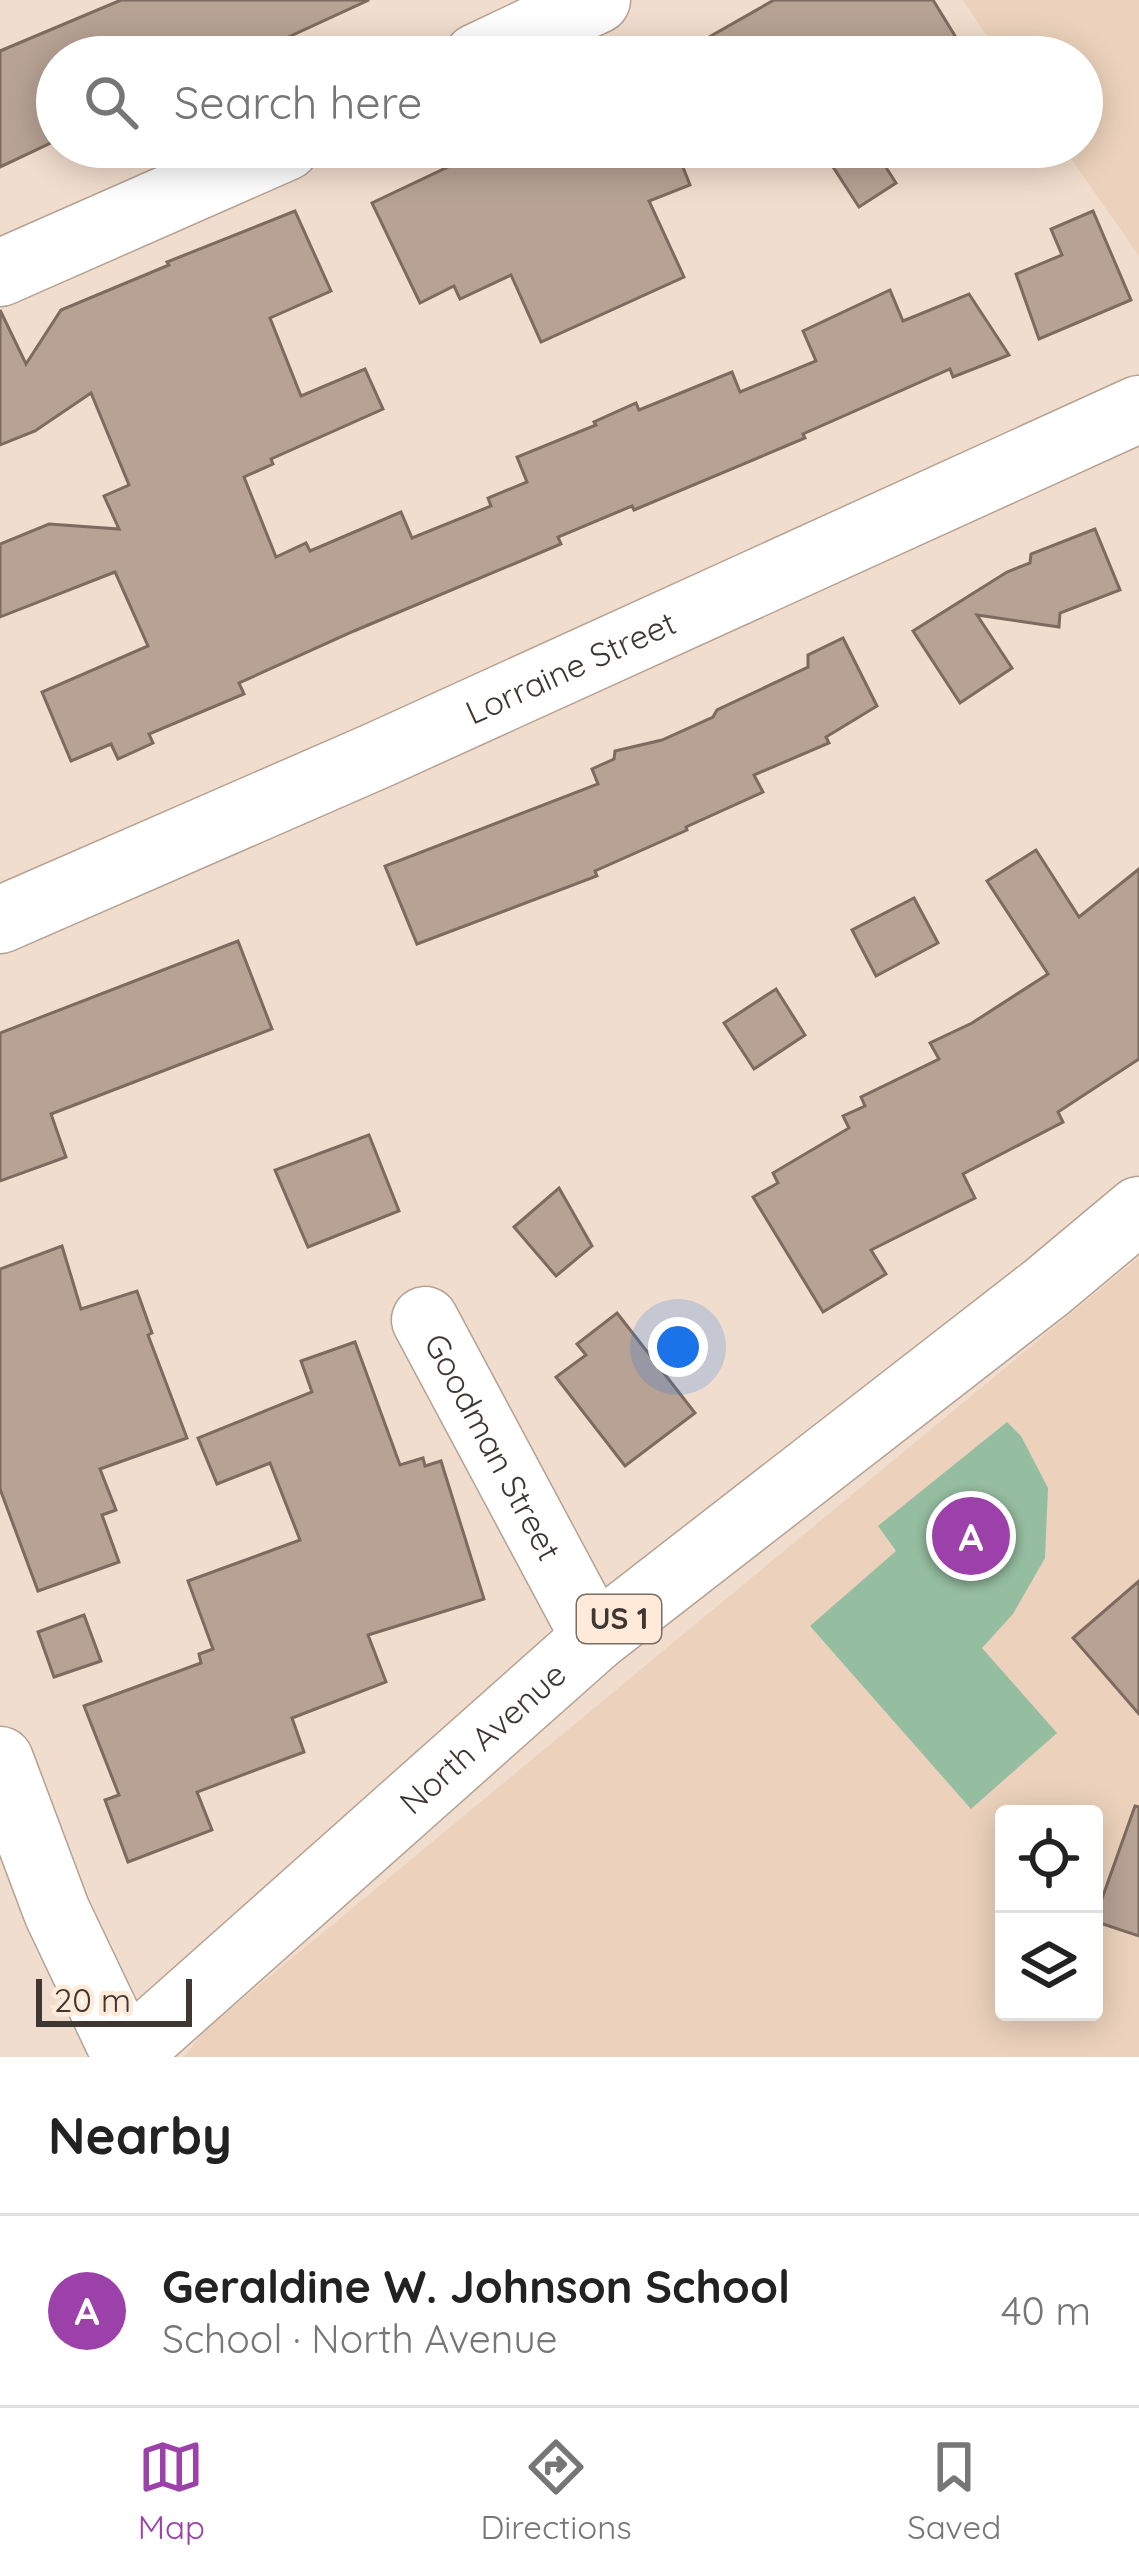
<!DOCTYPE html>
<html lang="en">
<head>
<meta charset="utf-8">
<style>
	:root { --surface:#fff; --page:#f2f2f2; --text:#222; --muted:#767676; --line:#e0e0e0; --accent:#9d41aa }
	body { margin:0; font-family:Quicksand,sans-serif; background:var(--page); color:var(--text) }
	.controls { position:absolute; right:36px; bottom:36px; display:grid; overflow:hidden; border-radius:12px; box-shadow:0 6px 30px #0003 }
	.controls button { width:108px; height:108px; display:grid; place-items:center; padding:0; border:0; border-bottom:3px solid var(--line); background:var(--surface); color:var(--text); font:60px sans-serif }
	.scale { position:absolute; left:36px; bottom:30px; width:156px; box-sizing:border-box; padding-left:12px; border:6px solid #3f3731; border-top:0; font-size:33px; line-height:42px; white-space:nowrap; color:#3f3731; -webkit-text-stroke:9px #ffeada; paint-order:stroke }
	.you { position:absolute; left:678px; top:1347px; width:42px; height:42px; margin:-30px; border:9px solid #fff; border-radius:50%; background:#1a73e8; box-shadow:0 0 0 18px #1a73e833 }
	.badge { display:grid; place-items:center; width:78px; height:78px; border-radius:50%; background:var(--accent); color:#fff; font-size:39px; font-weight:700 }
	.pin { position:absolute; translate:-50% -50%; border:6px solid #fff; box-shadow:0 3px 12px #0006 }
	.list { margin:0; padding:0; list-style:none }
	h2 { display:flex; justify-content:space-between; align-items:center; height:156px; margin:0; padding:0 48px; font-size:51px }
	h2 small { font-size:39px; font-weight:400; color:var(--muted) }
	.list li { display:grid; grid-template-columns:78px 1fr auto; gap:36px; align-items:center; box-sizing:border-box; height:192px; padding:0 48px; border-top:3px solid var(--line) }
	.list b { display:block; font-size:45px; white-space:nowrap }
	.list p { margin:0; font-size:39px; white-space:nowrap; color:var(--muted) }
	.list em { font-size:39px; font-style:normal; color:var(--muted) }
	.icon { flex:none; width:66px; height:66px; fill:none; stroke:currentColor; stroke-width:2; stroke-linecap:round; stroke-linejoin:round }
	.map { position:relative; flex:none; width:1139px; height:2057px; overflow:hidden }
	.search { position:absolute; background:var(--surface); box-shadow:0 6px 30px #0003; left:36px; right:36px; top:36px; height:132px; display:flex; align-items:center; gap:30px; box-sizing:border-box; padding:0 42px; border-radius:66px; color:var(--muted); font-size:45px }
	.sheet { height:348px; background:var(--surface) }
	nav { display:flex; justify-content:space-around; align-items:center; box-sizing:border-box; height:168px; border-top:3px solid var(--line); background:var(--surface); font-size:33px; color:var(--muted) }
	nav a { display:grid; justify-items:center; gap:6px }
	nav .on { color:var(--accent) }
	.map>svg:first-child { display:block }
	.built { fill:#ecd2bc; fill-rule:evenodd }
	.green { fill:#95bda0 }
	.building { fill:#b7a294; stroke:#7e6a5e; stroke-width:3 }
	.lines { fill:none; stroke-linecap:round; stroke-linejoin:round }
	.minor-casing { stroke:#b5a292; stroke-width:69 }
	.major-casing { stroke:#b5a292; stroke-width:69 }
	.minor { stroke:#fff; stroke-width:66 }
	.major { stroke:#fff; stroke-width:66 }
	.labels { text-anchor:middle; stroke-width:9; stroke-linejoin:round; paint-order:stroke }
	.shield { fill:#ffeada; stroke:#796d64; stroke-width:3 }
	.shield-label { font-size:30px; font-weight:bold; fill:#3f3731 }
	.street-label { font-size:33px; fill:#3f3731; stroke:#ffeada }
</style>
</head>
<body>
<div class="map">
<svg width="1139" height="2057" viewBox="0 0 1139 2057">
	<rect width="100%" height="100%" fill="#f1ddcd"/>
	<g class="built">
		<path d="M963,0h176v256l-76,-109h19v-90h-81z"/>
		<path d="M1139,1257v800h-955l20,-26zM1004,1814h90v198h-90z"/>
	</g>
	<path class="green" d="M1007,1422l14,14 27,52 -3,70 -32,56 -31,34 75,85 -86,76 -161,-183 86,-75 -18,-25z"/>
	<g class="building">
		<path d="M121,0h248l-124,57h-188v83l-57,27v-116z"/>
		<path d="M774,0h159l35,57h-294z"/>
		<path d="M490,147h185l15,38 -41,16 35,76 -143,65 -30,-67 -51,24 -6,-13 -34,17 -48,-100z"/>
		<path d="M820,147h53l23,36 -37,24z"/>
		<path d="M295,211l36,80 -61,27 31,78 64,-27 18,40 -112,50 2,5 -29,13 32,80 30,-14 4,8 91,-39 11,26 79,-32 -3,-8 39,-16 -10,-25 79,-32 -2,-3 42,-19 3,7 93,-38 8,20 76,-31 -13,-30 87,-41 13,31 66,-27 40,61 -56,22 -3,-8 -147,65 2,4 -171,72 -2,-4 -74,31 3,7 -207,87 -115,52 5,11 -95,40 4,9 -35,16 -7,-15 -40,17 -29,-69 106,-46 -33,-74 -115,45v-73l49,-20 70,5 -15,-33 25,-11 -38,-92 -56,38 -35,14v-135l26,54 35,-54 108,-45 -2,-3z"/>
		<path d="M1093,211l38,89 -92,39 -23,-65 46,-19 -11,-26z"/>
		<path d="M1095,529l25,61 -60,23 -1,14 -82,-12 35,53 -52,35 -47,-72 94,-59 23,-9 1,-9z"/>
		<path d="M843,638l34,68 -51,31 3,6 -75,32 9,17 -77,35 1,3 -92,41 2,5 -180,68 -32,-78 213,-82 -6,-15 22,-10 1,-8 47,-11 51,-23 4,-7 91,-43v-12z"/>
		<path d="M1036,850l43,67 60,-48v190l-81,53 5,10 -100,52 12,24 -104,52 15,24 -63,38 -70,-115 25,-14 -5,-10 76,-45 -6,-12 22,-10 -4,-9 78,-38 -9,-16 42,-20 76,-49 -61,-93z"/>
		<path d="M914,898l24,45 -62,33 -24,-46z"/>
		<path d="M238,941l34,88 -221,85 15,43 -66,24v-148z"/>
		<path d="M776,989l29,46 -51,34 -30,-46z"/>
		<path d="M369,1135l30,76 -91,36 -33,-77z"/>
		<path d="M559,1188l33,58 -36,30 -42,-49z"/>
		<path d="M62,1246l19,63 56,-18 15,42 -4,2 39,103 -87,31 16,41 -14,5 17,47 -81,29 -38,-102v-220z"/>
		<path d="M617,1313l78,100 -70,53 -69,-89 30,-22 -9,-11z"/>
		<path d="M355,1342l45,123 23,-7 2,8 16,-5 43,138 -116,36 18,47 -94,36 12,34 -107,40 15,38 -84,32 -23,-62 14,-5 -35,-89 117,-43 -2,-9 14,-5 -25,-68 112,-41 -30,-77 -53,21 -19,-46 114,-46 -11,-31z"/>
		<path d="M1139,1581v133l-66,-76z"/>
		<path d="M84,1615l17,46 -47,16 -16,-45z"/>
		<path d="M1135,1806l4,1v129l-45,-15z"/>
	</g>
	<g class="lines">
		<g class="minor-casing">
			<g id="minor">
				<path d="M477,57l120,-57"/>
				<path d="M0,273l286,-126"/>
				<path id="s1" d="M0,920l376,-164 763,-347"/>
				<path id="s2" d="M425,1320l170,318"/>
				<path d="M0,1760l57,152 69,145"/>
			</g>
		</g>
		<g class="major-casing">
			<g id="major">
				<path id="s3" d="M124,2057l471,-419 452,-351 92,-77"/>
			</g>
		</g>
		<use href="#minor" class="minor"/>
		<use href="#major" class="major"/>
	</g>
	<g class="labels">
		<rect class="shield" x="577" y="1595" width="84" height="48" rx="9"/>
		<g class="shield-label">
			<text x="619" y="1629">US 1</text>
		</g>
		<g class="street-label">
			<text dy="12" stroke="none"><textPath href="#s1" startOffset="624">Lorraine Street</textPath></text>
			<text dy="12" stroke="none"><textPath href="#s2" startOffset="144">Goodman Street</textPath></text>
			<text dy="12" stroke="none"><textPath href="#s3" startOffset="480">North Avenue</textPath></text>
		</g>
	</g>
</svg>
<div class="controls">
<button><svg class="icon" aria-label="locate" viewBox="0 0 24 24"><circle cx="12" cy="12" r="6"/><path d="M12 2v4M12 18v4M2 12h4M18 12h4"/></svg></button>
<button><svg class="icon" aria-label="layers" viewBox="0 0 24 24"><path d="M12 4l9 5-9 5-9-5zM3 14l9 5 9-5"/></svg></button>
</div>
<div class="scale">20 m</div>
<div class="you"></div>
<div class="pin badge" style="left:971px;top:1536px">A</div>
<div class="search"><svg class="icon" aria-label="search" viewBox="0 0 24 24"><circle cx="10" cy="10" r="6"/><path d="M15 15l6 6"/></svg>Search here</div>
</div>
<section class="sheet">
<h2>Nearby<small></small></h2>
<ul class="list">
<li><span class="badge">A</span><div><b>Geraldine W. Johnson School</b><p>School · North Avenue</p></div><em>40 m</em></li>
</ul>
</section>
<nav>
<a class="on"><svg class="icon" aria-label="map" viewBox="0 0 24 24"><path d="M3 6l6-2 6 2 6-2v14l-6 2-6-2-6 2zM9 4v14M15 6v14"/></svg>Map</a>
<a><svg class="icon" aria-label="directions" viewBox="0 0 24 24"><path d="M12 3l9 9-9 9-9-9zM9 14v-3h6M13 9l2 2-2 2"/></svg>Directions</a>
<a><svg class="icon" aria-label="saved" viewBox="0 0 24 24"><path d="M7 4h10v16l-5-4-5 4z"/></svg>Saved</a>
</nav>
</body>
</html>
